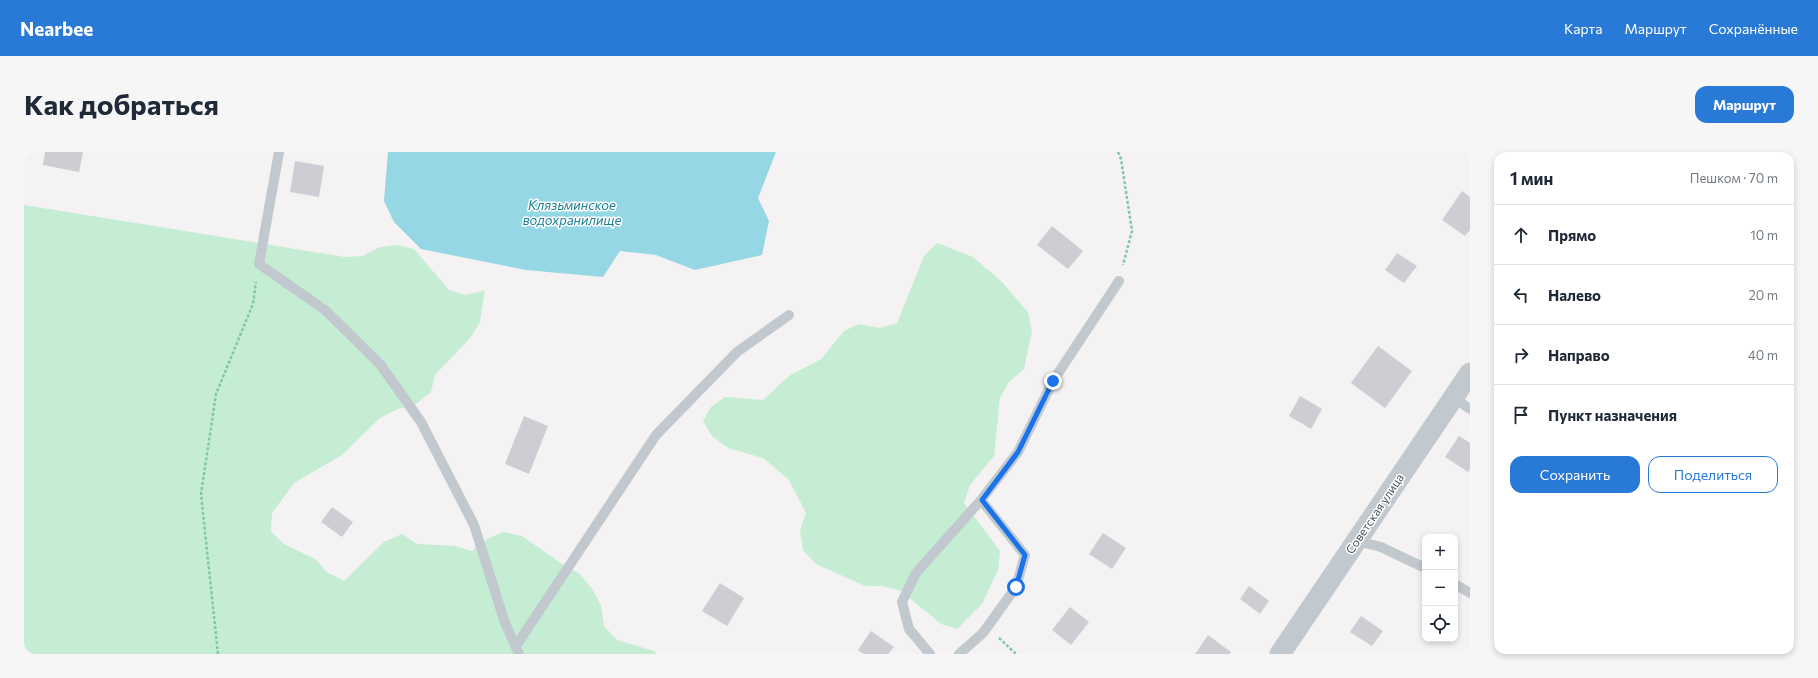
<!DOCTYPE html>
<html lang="ru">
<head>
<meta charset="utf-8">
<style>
	:root { --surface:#fff; --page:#f6f6f7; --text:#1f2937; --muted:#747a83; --line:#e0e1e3; --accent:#2979d7 }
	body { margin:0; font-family:Commissioner,sans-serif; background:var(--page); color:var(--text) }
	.controls { position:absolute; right:12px; bottom:12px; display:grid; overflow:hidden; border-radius:8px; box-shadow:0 2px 6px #0003 }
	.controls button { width:36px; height:36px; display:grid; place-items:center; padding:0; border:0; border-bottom:1px solid var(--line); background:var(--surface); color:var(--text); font:20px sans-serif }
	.stop { position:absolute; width:12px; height:12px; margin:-9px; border:3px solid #1a73e8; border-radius:50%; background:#fff }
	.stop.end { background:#1a73e8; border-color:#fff; box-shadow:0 1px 4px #0008 }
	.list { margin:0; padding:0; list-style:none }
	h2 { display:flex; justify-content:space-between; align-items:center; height:52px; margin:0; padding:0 16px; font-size:17px }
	h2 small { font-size:13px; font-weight:400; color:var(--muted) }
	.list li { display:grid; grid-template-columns:26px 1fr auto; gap:12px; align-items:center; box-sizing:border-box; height:60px; padding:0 16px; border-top:1px solid var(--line) }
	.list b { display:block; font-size:15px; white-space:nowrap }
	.list em { font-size:13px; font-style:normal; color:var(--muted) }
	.actions { display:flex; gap:8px; padding:12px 16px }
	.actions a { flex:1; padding:9px 0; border:1px solid var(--accent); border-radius:12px; text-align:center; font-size:14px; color:var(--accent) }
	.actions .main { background:var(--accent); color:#fff }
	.icon { flex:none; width:22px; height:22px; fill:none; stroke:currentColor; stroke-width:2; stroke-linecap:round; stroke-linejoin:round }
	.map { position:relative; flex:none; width:1446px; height:502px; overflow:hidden; border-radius:12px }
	header { display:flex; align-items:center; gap:24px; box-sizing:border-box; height:56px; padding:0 20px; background:var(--accent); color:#fff }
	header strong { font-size:19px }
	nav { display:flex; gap:22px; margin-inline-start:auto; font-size:14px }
	.intro { display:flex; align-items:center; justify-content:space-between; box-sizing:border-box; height:96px; padding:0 24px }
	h1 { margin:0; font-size:28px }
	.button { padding:10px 18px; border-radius:12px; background:var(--accent); color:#fff; font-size:14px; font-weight:700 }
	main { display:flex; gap:24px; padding:0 24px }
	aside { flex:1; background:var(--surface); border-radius:12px; box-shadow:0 2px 6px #0003 }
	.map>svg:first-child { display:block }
	.green { fill:#c5edd4 }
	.water { fill:#96d7e6 }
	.building { fill:#ccced4 }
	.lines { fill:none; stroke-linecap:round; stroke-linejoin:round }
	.path { stroke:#80c8a3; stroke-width:2.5; stroke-dasharray:3 2; stroke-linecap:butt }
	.lane { stroke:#c1c9cf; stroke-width:10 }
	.street { stroke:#c1c9cf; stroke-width:21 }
	.route { stroke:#1a73e8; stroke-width:5 }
	.labels { text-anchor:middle; stroke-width:3; stroke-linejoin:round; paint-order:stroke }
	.street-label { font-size:12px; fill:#4b555e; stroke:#fff }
	.water-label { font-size:13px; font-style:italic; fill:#187e94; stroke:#fff }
</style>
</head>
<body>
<header>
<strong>Nearbee</strong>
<nav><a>Карта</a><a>Маршрут</a><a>Сохранённые</a></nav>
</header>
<div class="intro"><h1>Как добраться</h1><a class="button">Маршрут</a></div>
<main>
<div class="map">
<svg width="1446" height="502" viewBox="0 0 1446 502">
	<rect width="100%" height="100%" fill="#f4f2f2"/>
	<g class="green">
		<path d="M0,53l321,52 18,-1 17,-9 18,-2 16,4 35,41 17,5 19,-5 -5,32 -9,15 -36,38 -4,17 -15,12 -18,5 -18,9 -38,37 -48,28 -22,30 -1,19 13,12 31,15 12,13 17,9 40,-39 18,-8 15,10 38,2 17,5 15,-12 17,-7 18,4 43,30 15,8 13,16 8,16 3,20 13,14 37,11 3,3h-633z"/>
		<path d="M913,91l36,14 29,25 26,30 4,19 -8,38 -15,13 -9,16 -6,58 -24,29 -6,18 36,48 -2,19 -16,34 -25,25 -16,-5 -40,-33 -18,-5h-18l-49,-22 -13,-14 -3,-20 6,-17 -17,-33 -26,-22 -35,-10 -16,-12 -9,-15 8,-14 14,-10 38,3 26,-24 32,-17 23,-28 15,-7 21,4 17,-5 27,-67z"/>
	</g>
	<path class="water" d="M364,0h388l-18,46 11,23 -7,34 -67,15 -39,-15 -36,-4 -17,26 -77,-7 -105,-21 -27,-27 -10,-21z"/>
	<g class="building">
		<path d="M21,0h38l-4,20 -36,-7z"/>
		<path d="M271,9l29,5 -5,31 -29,-5z"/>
		<path d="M1438,39l8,6v33l-5,6 -23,-16z"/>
		<path d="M1028,74l31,25 -15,18 -31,-24z"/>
		<path d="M1373,101l20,13 -13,17 -19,-13z"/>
		<path d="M1354,194l34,25 -27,37 -34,-25z"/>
		<path d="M1276,244l22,13 -11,20 -22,-13z"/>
		<path d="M500,264l24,10 -19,48 -24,-10z"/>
		<path d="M1435,284l11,7v26l-2,3 -23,-15z"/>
		<path d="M308,355l21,15 -11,15 -21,-15z"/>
		<path d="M1079,381l23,15 -14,21 -23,-15z"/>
		<path d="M696,431l24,15 -17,28 -25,-15z"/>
		<path d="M1225,434l20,15 -9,13 -20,-15z"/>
		<path d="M1046,455l19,15 -18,23 -19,-15z"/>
		<path d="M1337,464l22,15 -11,15 -22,-14z"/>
		<path d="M847,479l23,16 -6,7h-24l-6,-4z"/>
		<path d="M1184,483l23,17 -1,2h-35z"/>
	</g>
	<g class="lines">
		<g class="path">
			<path d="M1094,0l3,7 11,72 -9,34"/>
			<path d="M975,486l17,16"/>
			<path d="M194,502l-17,-160 15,-100 37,-90 3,-22"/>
		</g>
		<g class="lane">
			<path d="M255,0l-20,112 66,46 55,54 41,58 53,103 31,98 14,31"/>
			<path d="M1430,246l16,11"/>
			<path d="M957,348l37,-48 35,-71 66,-100"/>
			<path d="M1333,389l24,6 44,21"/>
			<path d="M1431,432l15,9"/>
			<path d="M492,494l140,-211 81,-83 52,-37"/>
			<path d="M906,502l-21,-25 -7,-27 14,-29 65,-73 44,55 -9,32 -33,46 -24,21"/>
		</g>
		<path class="street" d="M1256,502l190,-281"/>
	</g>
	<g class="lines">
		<path class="route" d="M992,435l9,-32 -43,-55 36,-48 35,-71"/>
	</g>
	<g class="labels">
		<g class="street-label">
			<text transform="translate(1351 362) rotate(-56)" y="4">Советская улица</text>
		</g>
		<g class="water-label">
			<text x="548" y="58">Клязьминское<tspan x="548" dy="15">водохранилище</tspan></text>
		</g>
	</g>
</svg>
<div class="controls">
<button>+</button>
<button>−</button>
<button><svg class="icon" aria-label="locate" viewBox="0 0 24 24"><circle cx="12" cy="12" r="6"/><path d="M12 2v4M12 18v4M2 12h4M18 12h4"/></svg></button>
</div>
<div class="stop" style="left:992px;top:435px"></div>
<div class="stop end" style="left:1029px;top:229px"></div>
</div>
<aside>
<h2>1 мин<small>Пешком · 70 m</small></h2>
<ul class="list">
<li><svg class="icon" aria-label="ahead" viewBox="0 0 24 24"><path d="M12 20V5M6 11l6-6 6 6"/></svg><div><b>Прямо</b></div><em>10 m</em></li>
<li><svg class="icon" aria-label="left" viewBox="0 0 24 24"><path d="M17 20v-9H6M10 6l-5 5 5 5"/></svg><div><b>Налево</b></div><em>20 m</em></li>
<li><svg class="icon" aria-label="right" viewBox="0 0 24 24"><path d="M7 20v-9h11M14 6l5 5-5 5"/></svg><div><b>Направо</b></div><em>40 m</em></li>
<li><svg class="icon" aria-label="arrive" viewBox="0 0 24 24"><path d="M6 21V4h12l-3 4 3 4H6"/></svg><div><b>Пункт назначения</b></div></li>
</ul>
<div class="actions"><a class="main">Сохранить</a><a>Поделиться</a></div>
</aside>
</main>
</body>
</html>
